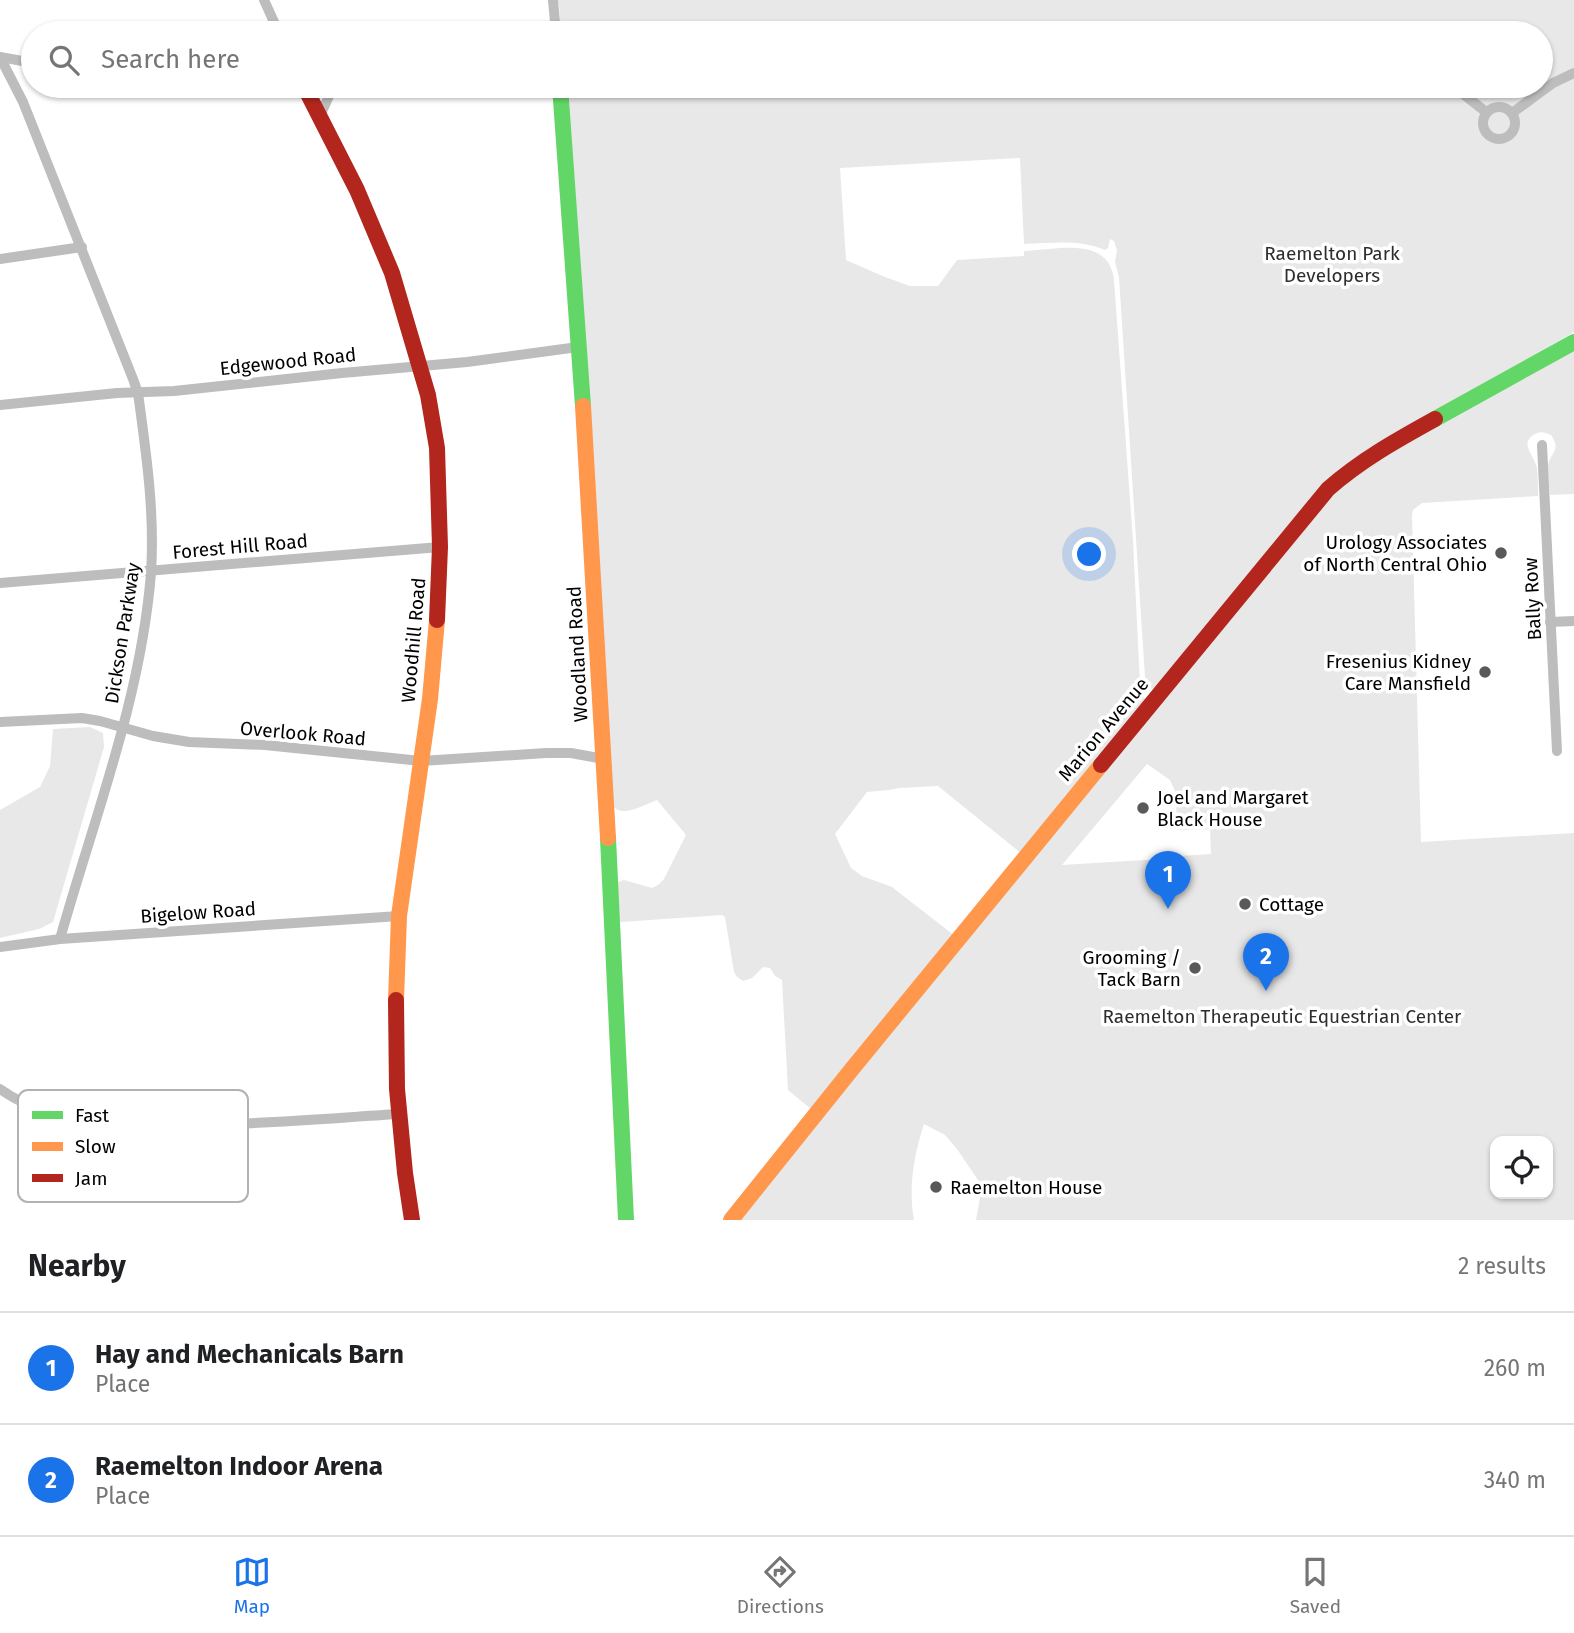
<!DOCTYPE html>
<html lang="en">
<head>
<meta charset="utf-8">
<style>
	:root { --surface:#fff; --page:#f2f2f2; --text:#202124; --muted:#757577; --line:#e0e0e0; --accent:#1a73e8 }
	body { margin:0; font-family:"Fira Sans",sans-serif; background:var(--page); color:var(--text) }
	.controls { position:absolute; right:21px; bottom:21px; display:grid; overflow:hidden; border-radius:14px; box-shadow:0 2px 5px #0004 }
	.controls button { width:63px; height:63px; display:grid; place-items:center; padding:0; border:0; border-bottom:2px solid var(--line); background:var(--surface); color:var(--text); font:35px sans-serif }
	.you { position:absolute; left:1090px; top:555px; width:24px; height:24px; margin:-18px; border:5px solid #fff; border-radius:50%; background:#1a73e8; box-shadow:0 0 0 10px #1a73e833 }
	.badge { display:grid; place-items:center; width:46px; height:46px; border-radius:50%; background:var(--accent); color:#fff; font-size:23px; font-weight:700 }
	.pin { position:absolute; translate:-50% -58px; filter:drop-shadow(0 2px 4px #0008) }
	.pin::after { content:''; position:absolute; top:37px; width:24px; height:21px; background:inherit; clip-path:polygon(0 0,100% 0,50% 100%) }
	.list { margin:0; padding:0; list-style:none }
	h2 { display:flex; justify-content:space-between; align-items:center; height:91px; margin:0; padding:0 28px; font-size:30px }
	h2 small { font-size:23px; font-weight:400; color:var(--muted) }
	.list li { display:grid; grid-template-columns:46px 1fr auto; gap:21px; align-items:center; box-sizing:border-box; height:112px; padding:0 28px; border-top:2px solid var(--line) }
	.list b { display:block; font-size:26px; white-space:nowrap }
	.list p { margin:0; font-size:23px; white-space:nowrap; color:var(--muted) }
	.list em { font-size:23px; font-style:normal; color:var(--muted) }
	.icon { flex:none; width:38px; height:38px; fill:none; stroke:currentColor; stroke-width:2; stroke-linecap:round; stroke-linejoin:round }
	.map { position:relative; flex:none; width:1574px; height:1220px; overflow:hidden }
	.search { position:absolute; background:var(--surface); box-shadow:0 2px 5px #0004; left:21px; right:21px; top:21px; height:77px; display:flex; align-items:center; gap:18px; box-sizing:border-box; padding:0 24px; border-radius:38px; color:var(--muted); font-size:26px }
	.sheet { height:315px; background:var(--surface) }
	nav { display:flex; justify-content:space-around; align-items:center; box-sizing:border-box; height:98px; border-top:2px solid var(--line); background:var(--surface); font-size:19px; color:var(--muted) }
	nav a { display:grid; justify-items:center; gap:4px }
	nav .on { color:var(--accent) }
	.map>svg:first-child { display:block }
	.green { fill:#e8e8e8; fill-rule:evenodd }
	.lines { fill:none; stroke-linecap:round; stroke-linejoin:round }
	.street { stroke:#bdbdbd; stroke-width:10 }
	.fast { stroke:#63d668; stroke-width:16 }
	.slow { stroke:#ff974d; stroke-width:16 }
	.jam { stroke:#b3261e; stroke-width:16 }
	.poi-dot { fill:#595959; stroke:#fff; stroke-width:2.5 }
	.labels { text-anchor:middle; stroke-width:7; stroke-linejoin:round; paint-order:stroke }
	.park-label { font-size:19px; fill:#2d2d2d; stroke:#fff }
	.street-label { font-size:19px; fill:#000; stroke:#fff }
	.poi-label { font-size:19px; fill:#000; stroke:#fff; text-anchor:end }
	.key { fill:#fff; stroke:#b2b2b2; stroke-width:2 }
	.key-label { font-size:19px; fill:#000 }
</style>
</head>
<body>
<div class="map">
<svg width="1574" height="1220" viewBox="0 0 1574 1220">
	<rect width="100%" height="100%" fill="#fff"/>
	<g class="green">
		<path d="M557,0h1017v332l-203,117 -213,240 -11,-1 -2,-11 -26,-400 -4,-15 2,-12 -3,-9 -4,-2 -2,9 -3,2c-26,-11 -53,-7 -81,-6l-4,-86 -180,10 6,92 39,17 25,9h28l19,-26 67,-4v-5c32,-1 85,-16 90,29l19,261 7,143 6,19 -124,151 -84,-68 -39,2 -10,2 -22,2 -32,42 16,34 11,8 30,11 63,49 -143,174 -24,-20 -6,-110 -7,-4 -5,-8 -7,-1 -11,11 -9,3 -6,-4 -3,-5 -9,-55 -3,-2 -101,7 -2,-2 -4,-37 9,-3 28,8 6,-3 6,-6 22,-44 -29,-35c-14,5 -35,19 -45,5l-46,-719h975v-53h-980l-2,-29 -2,-1z"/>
		<path d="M1574,350v144l-24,1c-1,-9 -2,-19 -2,-29 2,-14 14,-15 3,-31 -6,-3 -11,-4 -16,-1 -17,9 0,22 2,34 1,9 1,18 1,28l-116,7 -9,7 -1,5 9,327 153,-9v387h-598l6,-34 -25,-37 -12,-14 -21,-11c-10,31 -16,63 -10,96h-177l574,-704 51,-50zM1147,764l23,16 5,11 3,39 32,-1 1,25 -30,2 -3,2 -116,7zM1495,1141h53v53h-53z"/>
		<path d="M90,727l13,6 1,14 -51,175 -14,7 -39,9v-128l40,-23 10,-21 3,-37z"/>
	</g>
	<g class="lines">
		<g class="street">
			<path d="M264,0l15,33"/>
			<path d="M553,0l3,33"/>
			<path d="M0,57l23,45 110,277 5,14c8,59 17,119 13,180 -10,126 -57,245 -91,366"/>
			<path d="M0,57l33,6"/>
			<path d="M1453,86l33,26"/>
			<circle cx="1499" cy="123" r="16"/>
			<path d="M1512,113l41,-30 21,-10"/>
			<path d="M320,116l9,-20 9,-10"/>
			<path d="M0,259l82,-12"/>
			<path d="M0,405l117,-12 57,-2 168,-18 125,-11 111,-15"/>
			<path d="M1542,445l15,306"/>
			<path d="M0,583l440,-36"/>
			<path d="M1550,622l24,-1"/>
			<path d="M0,722l82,-4 18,3 53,15 36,6 76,3 156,16 125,-8h25l33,6"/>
			<path d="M0,947l60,-8 339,-23"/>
			<path d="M0,1089c13,9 28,17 43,21 18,6 39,7 58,9 99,12 199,1 297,-5"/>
		</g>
		<g class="fast">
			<path d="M560,86l23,320"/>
			<path d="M1435,419l139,-77"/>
			<path d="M608,838l18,382"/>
		</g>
		<g class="slow">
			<path d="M583,406l25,432"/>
			<path d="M396,1000l3,-84 31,-217 7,-79"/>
			<path d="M731,1220l121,-151 249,-304"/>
		</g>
		<g class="jam">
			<path d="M304,86l53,104 35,83 36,122 9,53 3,99 -3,73"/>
			<path d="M1101,765l227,-276c33,-29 69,-49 107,-70"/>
			<path d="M396,1000l1,89 8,84 7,47"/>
		</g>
	</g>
	<g class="poi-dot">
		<circle cx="1501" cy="553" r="7"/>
		<circle cx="1485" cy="672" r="7"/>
		<circle cx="1143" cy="808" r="7"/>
		<circle cx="1245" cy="904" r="7"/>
		<circle cx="1195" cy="968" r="7"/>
		<circle cx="936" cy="1187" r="7"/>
	</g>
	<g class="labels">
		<g class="park-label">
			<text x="1332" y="260">Raemelton Park<tspan x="1332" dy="22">Developers</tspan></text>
			<text x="1282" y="1023">Raemelton Therapeutic Equestrian Center</text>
		</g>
		<g class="street-label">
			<text transform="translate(288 361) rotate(-6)" y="7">Edgewood Road</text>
			<text transform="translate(240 546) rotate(-5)" y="7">Forest Hill Road</text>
			<text transform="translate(1532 599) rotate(-93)" y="7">Bally Row</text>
			<text transform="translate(122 633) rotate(-81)" y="7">Dickson Parkway</text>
			<text transform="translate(413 640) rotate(-85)" y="7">Woodhill Road</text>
			<text transform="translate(577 654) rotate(-93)" y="7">Woodland Road</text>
			<text transform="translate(1103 729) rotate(-50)" y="7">Marion Avenue</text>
			<text transform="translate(303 733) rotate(5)" y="7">Overlook Road</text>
			<text transform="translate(198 912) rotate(-4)" y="7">Bigelow Road</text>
		</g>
		<g class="poi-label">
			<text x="1487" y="549">Urology Associates<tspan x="1487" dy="22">of North Central Ohio</tspan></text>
			<text x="1471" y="668">Fresenius Kidney<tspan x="1471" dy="22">Care Mansfield</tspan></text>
			<text x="1157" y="804" text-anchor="start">Joel and Margaret<tspan x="1157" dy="22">Black House</tspan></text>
			<text x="1259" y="911" text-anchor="start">Cottage</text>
			<text x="1181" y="964">Grooming /<tspan x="1181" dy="22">Tack Barn</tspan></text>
			<text x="950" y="1194" text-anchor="start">Raemelton House</text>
		</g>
	</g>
	<rect x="18" y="1090" width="230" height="112" rx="10" class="key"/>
	<rect x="32" y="1111" width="31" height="8" fill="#63d668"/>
	<rect x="32" y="1142" width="31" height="9" fill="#ff974d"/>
	<rect x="32" y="1174" width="31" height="8" fill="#b3261e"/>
	<g class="key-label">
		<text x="75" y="1122">Fast</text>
		<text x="75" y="1153">Slow</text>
		<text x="75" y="1185">Jam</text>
	</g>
</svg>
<div class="controls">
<button><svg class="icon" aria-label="locate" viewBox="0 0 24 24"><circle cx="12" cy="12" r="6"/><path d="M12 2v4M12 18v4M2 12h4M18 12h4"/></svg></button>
</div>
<div class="you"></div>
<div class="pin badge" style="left:1168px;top:909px">1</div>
<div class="pin badge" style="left:1266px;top:991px">2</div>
<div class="search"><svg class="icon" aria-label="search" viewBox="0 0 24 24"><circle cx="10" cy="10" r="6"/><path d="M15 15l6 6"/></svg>Search here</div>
</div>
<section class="sheet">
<h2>Nearby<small>2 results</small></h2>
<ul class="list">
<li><span class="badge">1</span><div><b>Hay and Mechanicals Barn</b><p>Place</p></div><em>260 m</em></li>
<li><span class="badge">2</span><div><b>Raemelton Indoor Arena</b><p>Place</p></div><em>340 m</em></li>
</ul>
</section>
<nav>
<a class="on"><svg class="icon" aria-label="map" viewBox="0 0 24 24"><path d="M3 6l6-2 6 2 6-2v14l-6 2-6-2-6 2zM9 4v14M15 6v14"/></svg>Map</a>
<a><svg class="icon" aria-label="directions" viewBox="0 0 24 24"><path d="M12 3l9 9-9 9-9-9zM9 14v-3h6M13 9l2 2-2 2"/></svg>Directions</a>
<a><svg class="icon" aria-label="saved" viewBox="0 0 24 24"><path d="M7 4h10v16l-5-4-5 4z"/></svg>Saved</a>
</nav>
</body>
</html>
